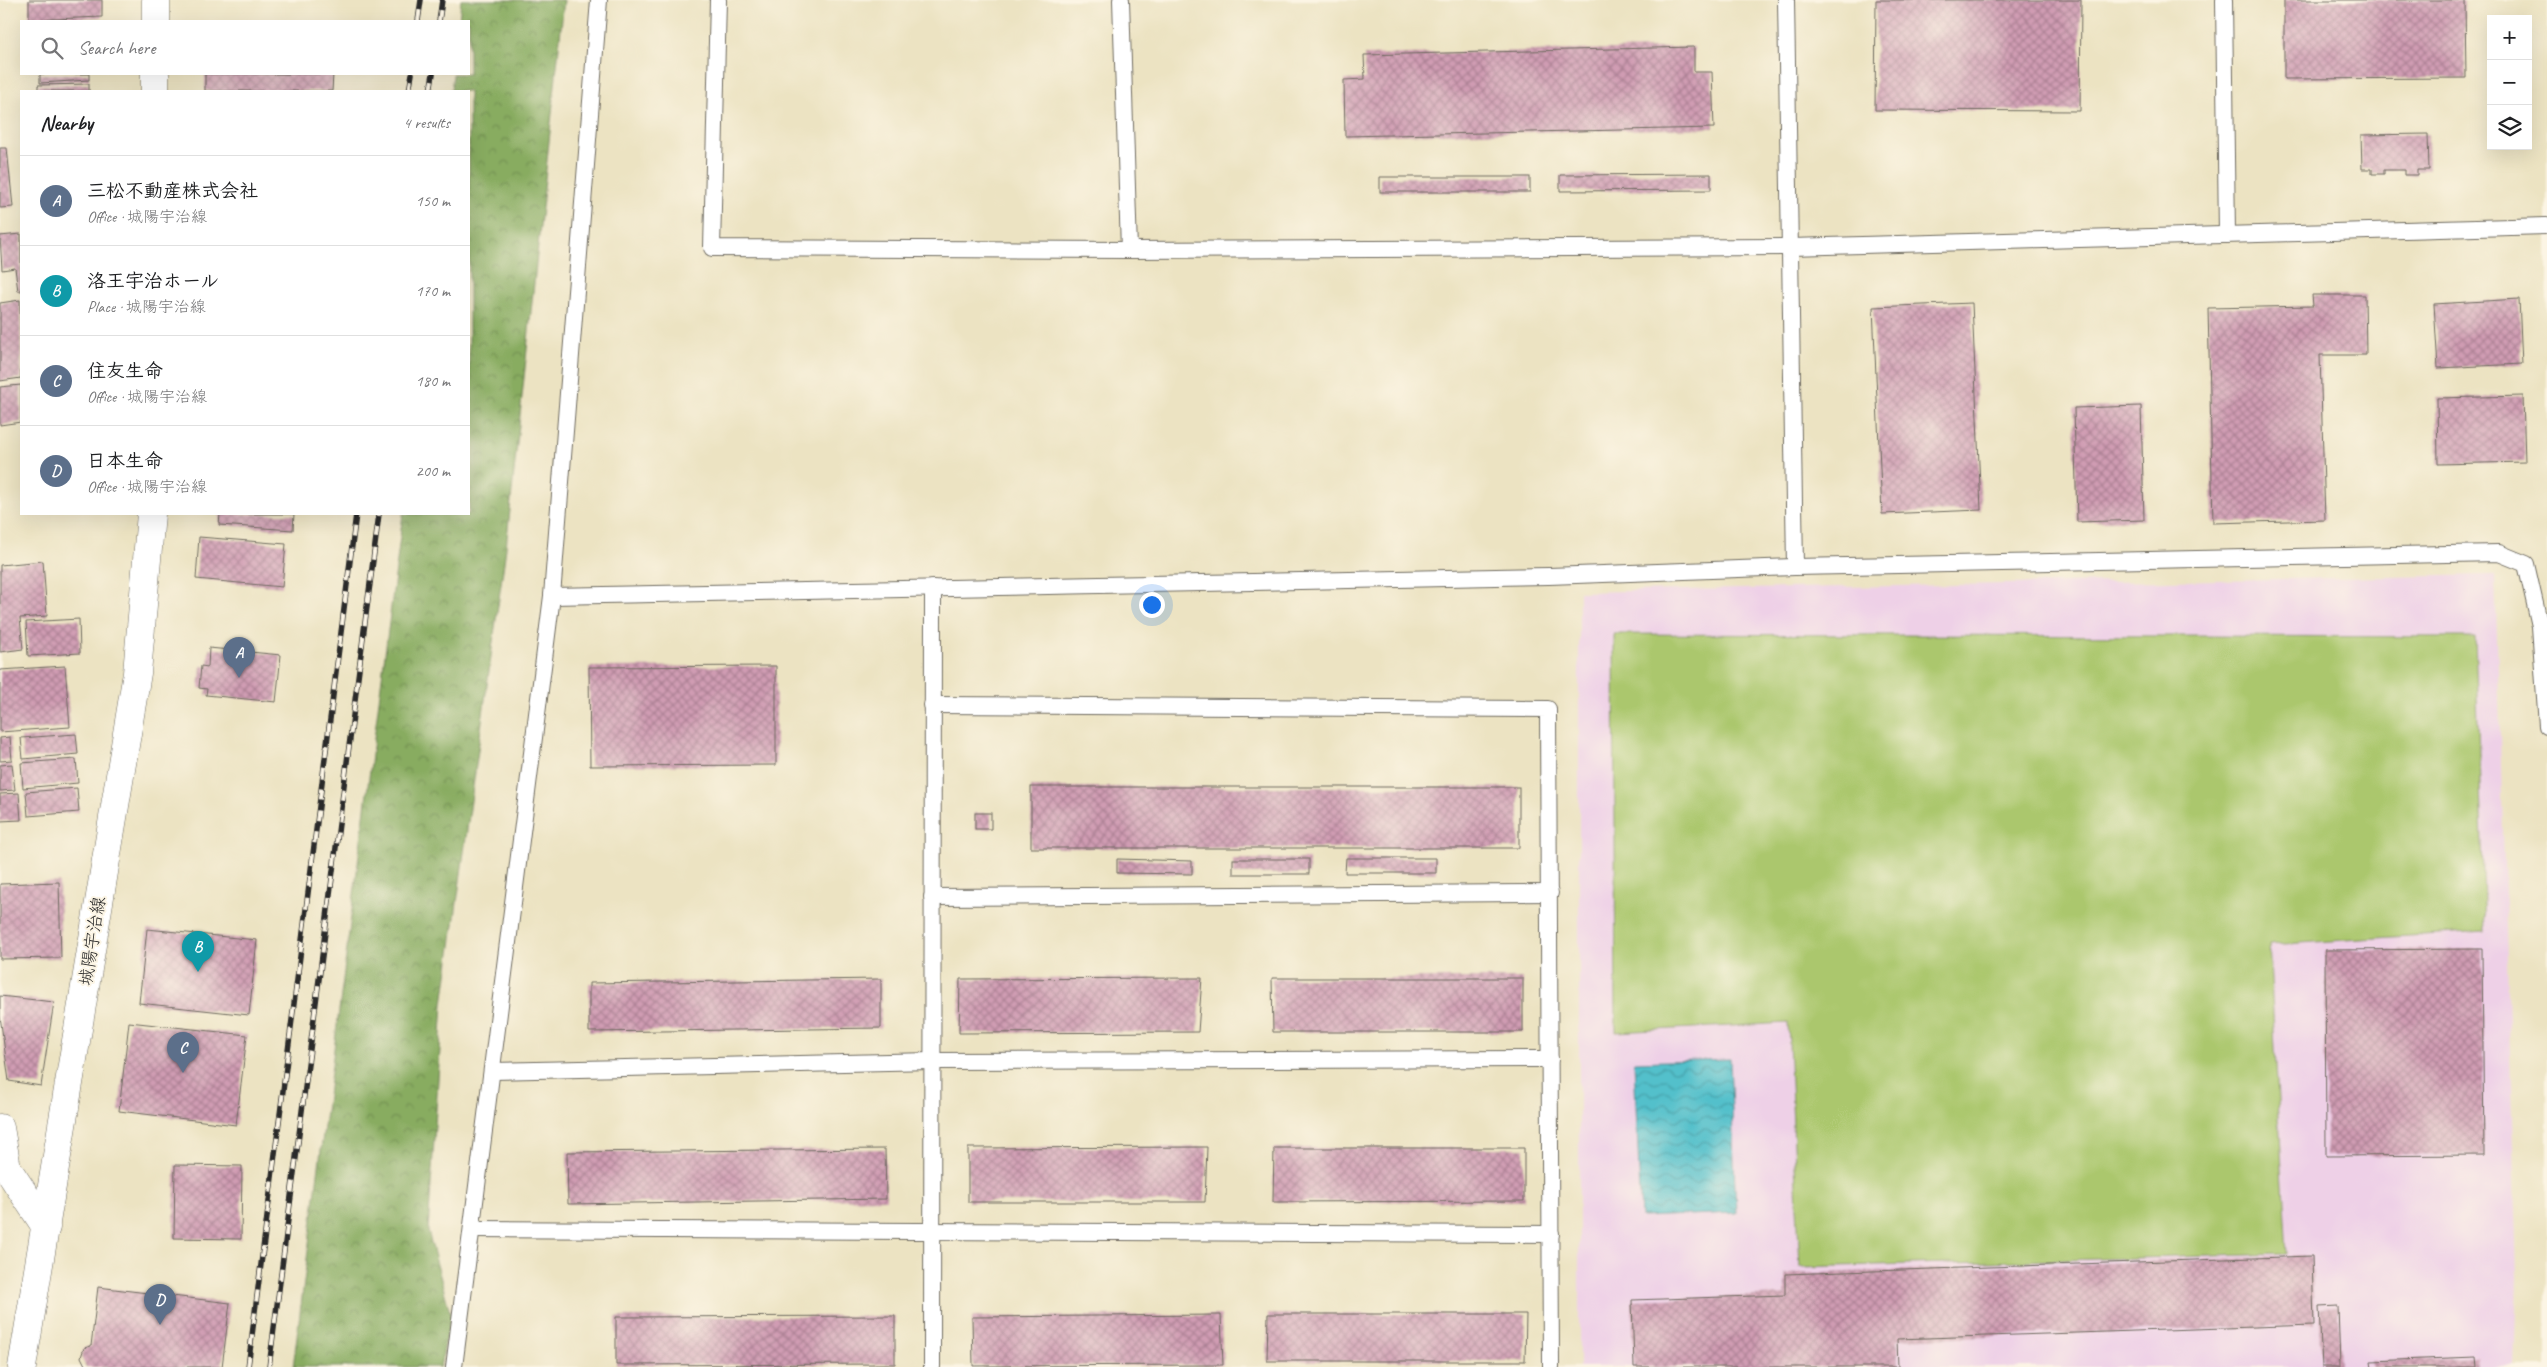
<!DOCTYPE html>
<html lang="en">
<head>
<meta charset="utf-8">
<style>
	:root { --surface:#fff; --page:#f6f6f6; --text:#202124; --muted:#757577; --line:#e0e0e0; --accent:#d93025 }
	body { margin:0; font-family:Caveat,"Klee One",sans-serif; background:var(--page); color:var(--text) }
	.controls { position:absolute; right:15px; top:15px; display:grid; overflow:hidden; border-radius:0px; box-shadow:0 5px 20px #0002 }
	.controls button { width:45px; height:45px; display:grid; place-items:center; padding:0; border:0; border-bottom:1px solid var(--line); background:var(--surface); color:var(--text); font:25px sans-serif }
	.you { position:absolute; left:1151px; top:604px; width:18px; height:18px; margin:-12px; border:4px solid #fff; border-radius:50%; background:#1a73e8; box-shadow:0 0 0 8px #1a73e833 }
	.badge { display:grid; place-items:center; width:32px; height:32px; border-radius:50%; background:var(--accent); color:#fff; font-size:16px; font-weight:700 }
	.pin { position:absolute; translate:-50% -41px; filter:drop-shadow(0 1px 2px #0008) }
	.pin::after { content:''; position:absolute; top:26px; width:18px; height:15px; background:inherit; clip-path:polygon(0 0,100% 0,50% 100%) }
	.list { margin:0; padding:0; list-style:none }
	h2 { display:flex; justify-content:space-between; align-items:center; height:65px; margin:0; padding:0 20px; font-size:21px }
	h2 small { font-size:16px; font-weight:400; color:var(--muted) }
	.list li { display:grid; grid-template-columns:32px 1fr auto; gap:15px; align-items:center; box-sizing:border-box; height:90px; padding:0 20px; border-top:1px solid var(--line) }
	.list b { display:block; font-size:19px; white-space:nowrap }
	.list p { margin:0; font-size:16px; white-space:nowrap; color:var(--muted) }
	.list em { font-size:16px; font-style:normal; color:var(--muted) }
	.icon { flex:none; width:28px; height:28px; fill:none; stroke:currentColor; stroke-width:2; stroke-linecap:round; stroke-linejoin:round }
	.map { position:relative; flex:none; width:2547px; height:1367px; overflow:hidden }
	.search { position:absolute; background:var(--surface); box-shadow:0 5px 20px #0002; left:20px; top:20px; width:450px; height:55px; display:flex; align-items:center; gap:12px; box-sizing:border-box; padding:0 18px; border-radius:0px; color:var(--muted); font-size:19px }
	.panel { position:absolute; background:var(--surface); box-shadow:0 5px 20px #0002; left:20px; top:90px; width:450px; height:425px; border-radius:0px }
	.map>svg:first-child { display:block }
	.built { fill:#eed0e7 }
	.forest { fill:url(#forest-crowns); stroke:#5a6c46 }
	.pitch { fill:#abc76d; stroke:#6b794c }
	.water { fill:url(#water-waves); stroke:#3f767b }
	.building { fill:url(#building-cross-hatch) }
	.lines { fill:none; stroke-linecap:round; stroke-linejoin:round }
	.service-casing { stroke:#6f6b60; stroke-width:18 }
	.minor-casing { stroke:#6f6b60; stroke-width:29 }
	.primary-casing { stroke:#6f6b60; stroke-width:29 }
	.service { stroke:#fff; stroke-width:16 }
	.minor { stroke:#fff; stroke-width:28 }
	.primary { stroke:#fff; stroke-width:28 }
	.rail-casing { stroke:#2b2b2b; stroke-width:5.5 }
	.rail { stroke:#fcf5e5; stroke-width:4; stroke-dasharray:11; stroke-linecap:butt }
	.labels { text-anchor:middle; stroke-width:4; stroke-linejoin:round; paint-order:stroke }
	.street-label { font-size:18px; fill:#2b2b2b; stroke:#fcf5e5 }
</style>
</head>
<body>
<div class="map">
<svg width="2547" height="1367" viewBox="0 0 2547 1367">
	<defs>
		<pattern id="forest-crowns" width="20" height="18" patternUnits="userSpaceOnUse" patternTransform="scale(1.25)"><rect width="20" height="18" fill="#88ac60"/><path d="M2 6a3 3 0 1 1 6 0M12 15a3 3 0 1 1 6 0" fill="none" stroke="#6f8c4f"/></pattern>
		<pattern id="water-waves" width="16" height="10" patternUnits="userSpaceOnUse" patternTransform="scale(1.25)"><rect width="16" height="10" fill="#53c0cb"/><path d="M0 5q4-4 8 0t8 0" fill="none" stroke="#459ca5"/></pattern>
		<pattern id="building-cross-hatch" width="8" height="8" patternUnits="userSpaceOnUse" patternTransform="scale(1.25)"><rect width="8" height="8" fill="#d09cb3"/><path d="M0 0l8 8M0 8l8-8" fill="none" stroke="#a97f92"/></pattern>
	</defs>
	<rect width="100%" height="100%" fill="#fcf5e5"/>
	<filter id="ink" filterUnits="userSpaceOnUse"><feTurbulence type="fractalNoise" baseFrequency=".02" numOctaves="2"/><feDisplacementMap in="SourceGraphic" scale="10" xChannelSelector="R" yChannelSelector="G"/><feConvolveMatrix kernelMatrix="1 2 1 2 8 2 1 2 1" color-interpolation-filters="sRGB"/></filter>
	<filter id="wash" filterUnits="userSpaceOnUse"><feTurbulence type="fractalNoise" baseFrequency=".0096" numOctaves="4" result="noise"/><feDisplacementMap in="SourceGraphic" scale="20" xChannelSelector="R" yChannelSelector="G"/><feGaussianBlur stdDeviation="1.12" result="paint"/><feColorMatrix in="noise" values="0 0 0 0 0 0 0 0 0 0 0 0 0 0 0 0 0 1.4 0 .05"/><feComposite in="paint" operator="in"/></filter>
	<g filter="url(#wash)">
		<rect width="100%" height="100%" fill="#ece3c2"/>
		<path class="built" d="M2495,575l22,702 -3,90h-935v-775z"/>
		<path class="forest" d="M461,0h103l-58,548 -63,456 -15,227 23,85 -11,51h-147l110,-853h66v-423h-18l2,-17h16v-53h-10z"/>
		<path class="pitch" d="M1614,634l861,3 10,294 -216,14 18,309 -487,13 -12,-244 -172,9z"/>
		<path class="water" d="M1730,1059l6,154 -95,4 -7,-155z"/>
		<g id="blocks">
			<g class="building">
				<path d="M29,0h73v17l-73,3z"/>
				<path d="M1876,0h205l-1,111 -205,-1z"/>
				<path d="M2284,0h181l1,78 -182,1z"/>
				<path d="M1694,47v25h18l2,56 -369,8 -1,-56 21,-1 -1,-24z"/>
				<path d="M40,74h49v6l-49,3z"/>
				<path d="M205,74h128l-1,17h-127z"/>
				<path d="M89,84v7h-51v-6z"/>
				<path d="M2428,134l1,36h-12v5h-12v-5h-21v4h-12v-5h-10l-1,-34z"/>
				<path d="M0,148h7l6,59 -13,1z"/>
				<path d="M1711,174v16l-151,1v-16z"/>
				<rect x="1380" y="177" width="150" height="15"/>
				<path d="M21,234v57h-3l-3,-23 -13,2 -2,-34z"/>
				<path d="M2312,295h53l1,60h-46l5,165 -112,3 -5,-215 105,-2z"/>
				<path d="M2519,299l3,65 -84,4 -4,-64z"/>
				<path d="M20,300l1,78 -21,3v-78z"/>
				<path d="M1972,303l9,207 -99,4 -9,-207z"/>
				<path d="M21,385v37l-21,3v-38z"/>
				<path d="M2523,396l2,66 -87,2 -1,-66z"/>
				<path d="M2141,406l3,114 -67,2 -3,-114z"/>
				<path d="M220,514h74l-1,16 -74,-5z"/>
				<path d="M199,537l87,7 -4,43 -86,-8z"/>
				<path d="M43,561l4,55 -27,2 3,31 -23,3v-87z"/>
				<path d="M79,619l1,34 -52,3 -2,-34z"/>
				<path d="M209,648l72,7 -5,47 -70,-7 1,-6 -8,-1 2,-22 7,1z"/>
				<path d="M65,666l5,61 -70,5v-62z"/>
				<path d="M776,666v99l-186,1 -1,-99z"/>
				<path d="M76,734l2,20 -55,5 -2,-21z"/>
				<path d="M10,737l2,23 -12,1v-23z"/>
				<path d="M76,759l2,24 -55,5 -2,-25z"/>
				<path d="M12,764l3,26 -15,1v-26z"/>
				<rect x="1031" y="787" width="488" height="61"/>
				<path d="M77,788l2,24 -51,4 -2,-24z"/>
				<path d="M19,793l2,27 -21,1v-27z"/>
				<rect x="975" y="813" width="16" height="16"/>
				<path d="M1346,858h90v15h-91z"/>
				<path d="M1117,859l75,2v13l-75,-1z"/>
				<rect x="1233" y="859" width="76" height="15"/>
				<path d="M59,882l2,76 -61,1v-75z"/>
				<path d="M147,929l110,11 -8,75 -110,-12z"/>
				<path d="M2482,949l2,206 -158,1 -1,-206z"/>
				<path d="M1202,978l-4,54 -239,1 1,-54z"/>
				<path d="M1272,978h251v54h-250z"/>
				<path d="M881,979v49l-292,4v-49z"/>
				<path d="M0,996l54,6 -13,84 -32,-5 -9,-65z"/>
				<path d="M129,1022l118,13 -11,90 -117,-14z"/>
				<path d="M1207,1147l-2,55h-237v-54z"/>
				<path d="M1274,1148h250v53l-251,1z"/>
				<path d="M885,1149l1,50 -318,5 -1,-52z"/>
				<path d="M175,1165l67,1 -1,73 -67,-1z"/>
				<path d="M2312,1256l2,69 -417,14 1,28h-264l-2,-67 153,-5v-21z"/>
				<path d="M98,1287l132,16 -8,64h-136l-5,-10 3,-9 7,-2z"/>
				<path d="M2338,1306l2,61h-18l-3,-60z"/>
				<path d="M1268,1314h258l-1,47h-258z"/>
				<path d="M1221,1315l2,50 -250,1 -1,-49z"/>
				<path d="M895,1316v48l-279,1v-48z"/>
				<path d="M2476,1357l1,10h-105l-1,-6z"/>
			</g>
		</g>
	</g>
	<g filter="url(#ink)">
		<use href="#blocks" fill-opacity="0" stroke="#6f6b60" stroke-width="1"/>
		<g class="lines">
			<g class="service-casing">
				<g id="service">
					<path d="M718,0l-6,248 417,2"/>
					<path d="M1121,0l8,250 662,-3 756,-21"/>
					<path d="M1786,0l9,567"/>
					<path d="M2224,0l3,235"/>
					<path d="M552,596l997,-20 246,-9 704,-14 27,11 14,62 7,100"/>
					<path d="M932,705l616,4 3,658"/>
					<path d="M932,897l618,-4"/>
					<path d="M492,1071l440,-10 618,-2"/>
					<path d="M472,1229l1079,5"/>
					<path d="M454,1367l98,-771 47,-596"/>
					<path d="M932,1367l1,-779"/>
				</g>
			</g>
			<g class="minor-casing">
				<path id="minor" d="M0,1128l7,40 39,59"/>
			</g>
			<g class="primary-casing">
				<g id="primary">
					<path d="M156,21v-21"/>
					<path d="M155,91v-17"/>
					<path d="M22,1367l115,-694 14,-159"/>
				</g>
			</g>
			<use href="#service" class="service"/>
			<use href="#minor" class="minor"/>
			<use href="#primary" class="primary"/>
			<g class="rail-casing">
				<g id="rail">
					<path d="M418,21l3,-21"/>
					<path d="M439,21l3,-21"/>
					<path d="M409,91l3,-17"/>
					<path d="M430,91l3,-17"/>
					<path d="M248,1367l108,-853"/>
					<path d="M269,1367l110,-853"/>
				</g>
			</g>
			<use href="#rail" class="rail"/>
		</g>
	</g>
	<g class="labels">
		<g class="street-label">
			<text transform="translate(92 941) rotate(-81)" y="6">城陽宇治線</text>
		</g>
	</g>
</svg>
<div class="controls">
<button>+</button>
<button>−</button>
<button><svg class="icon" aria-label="layers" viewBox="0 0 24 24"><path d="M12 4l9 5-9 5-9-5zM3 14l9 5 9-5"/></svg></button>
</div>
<div class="you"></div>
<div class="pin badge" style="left:239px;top:678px;background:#5c6f8a">A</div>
<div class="pin badge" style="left:198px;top:972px;background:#0f9aa8">B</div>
<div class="pin badge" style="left:183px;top:1073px;background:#5c6f8a">C</div>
<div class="pin badge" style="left:160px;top:1325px;background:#5c6f8a">D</div>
<div class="search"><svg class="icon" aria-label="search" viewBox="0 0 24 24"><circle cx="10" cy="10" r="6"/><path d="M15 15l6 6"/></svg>Search here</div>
<section class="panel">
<h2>Nearby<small>4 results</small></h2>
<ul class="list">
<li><span class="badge" style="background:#5c6f8a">A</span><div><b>三松不動産株式会社</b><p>Office · 城陽宇治線</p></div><em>150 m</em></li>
<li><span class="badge" style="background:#0f9aa8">B</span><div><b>洛王宇治ホール</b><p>Place · 城陽宇治線</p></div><em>170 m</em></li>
<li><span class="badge" style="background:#5c6f8a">C</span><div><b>住友生命</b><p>Office · 城陽宇治線</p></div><em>180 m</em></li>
<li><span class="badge" style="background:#5c6f8a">D</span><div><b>日本生命</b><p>Office · 城陽宇治線</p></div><em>200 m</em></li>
</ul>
</section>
</div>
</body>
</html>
